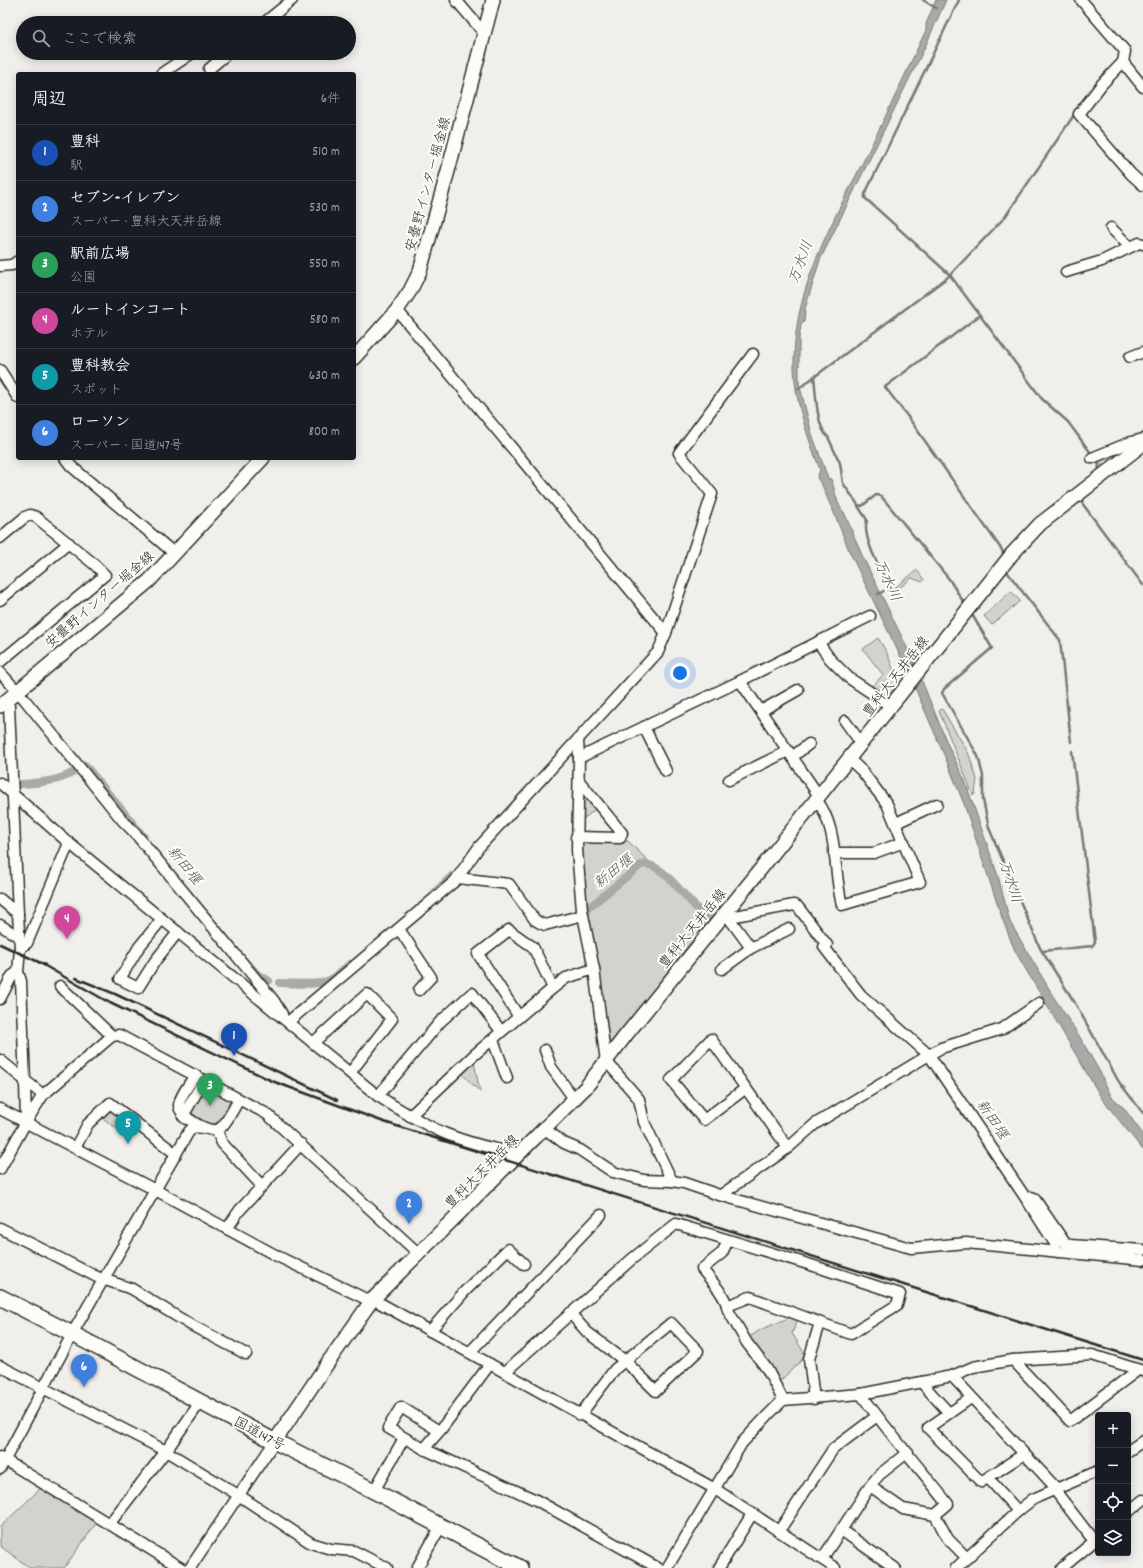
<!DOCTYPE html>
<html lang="ja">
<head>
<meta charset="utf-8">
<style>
	:root { --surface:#171b24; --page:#20242c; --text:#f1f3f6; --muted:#9ea1a6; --line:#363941; --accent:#8c9099 }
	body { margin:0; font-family:Dekko,"Klee One",sans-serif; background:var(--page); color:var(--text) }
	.controls { position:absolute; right:12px; bottom:12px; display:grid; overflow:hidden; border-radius:4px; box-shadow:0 2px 10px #0003 }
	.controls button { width:36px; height:36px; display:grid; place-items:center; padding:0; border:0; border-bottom:1px solid var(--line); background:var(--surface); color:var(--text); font:20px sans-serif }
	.you { position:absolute; left:680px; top:673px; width:14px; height:14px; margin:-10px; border:3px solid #fff; border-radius:50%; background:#1a73e8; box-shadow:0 0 0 6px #1a73e833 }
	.badge { display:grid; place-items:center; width:26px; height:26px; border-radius:50%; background:var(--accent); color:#fff; font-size:13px; font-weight:700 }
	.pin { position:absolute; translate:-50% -33px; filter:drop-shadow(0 1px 2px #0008) }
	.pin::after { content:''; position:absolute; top:21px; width:14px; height:12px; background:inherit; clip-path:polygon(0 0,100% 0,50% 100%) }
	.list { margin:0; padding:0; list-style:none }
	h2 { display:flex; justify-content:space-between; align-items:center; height:52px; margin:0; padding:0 16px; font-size:17px }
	h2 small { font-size:13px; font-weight:400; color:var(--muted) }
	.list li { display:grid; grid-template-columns:26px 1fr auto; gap:12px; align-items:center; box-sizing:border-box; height:56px; padding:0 16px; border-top:1px solid var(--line) }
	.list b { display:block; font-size:15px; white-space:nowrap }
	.list p { margin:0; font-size:13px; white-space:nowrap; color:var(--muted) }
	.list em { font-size:13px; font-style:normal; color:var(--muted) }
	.icon { flex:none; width:22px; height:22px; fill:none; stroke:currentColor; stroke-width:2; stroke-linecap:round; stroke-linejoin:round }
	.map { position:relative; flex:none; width:1143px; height:1568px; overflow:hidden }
	.search { position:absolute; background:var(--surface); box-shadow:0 2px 10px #0003; left:16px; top:16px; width:340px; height:44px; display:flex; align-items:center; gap:10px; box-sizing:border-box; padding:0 14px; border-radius:22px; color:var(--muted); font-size:15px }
	.panel { position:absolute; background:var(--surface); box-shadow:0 2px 10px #0003; left:16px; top:72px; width:340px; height:388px; border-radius:4px }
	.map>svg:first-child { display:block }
	.green { fill:#d3d2cf; stroke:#7f7e7d }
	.water { fill:#aaa9a7; stroke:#777775 }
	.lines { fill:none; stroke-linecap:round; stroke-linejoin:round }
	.stream { stroke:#777775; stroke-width:2.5 }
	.canal { stroke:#aaa9a7; stroke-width:8 }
	.minor-casing { stroke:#2b2b2b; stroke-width:13 }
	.major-casing { stroke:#2b2b2b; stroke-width:16 }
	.highway-casing { stroke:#2b2b2b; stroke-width:18 }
	.minor { stroke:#fdfcf7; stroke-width:10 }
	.major { stroke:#fdfcf7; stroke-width:13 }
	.highway { stroke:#fdfcf7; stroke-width:15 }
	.rail { stroke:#2b2b2b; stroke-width:2.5 }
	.labels { text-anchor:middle; stroke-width:4; stroke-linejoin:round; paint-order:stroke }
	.street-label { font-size:14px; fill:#2b2b2b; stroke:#fdfcf7 }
	.water-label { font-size:15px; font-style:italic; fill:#575756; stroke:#fdfcf7 }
</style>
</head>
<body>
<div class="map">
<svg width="1143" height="1568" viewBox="0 0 1143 1568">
	<rect width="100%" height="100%" fill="#f0efeb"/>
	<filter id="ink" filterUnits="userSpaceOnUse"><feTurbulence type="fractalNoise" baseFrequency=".025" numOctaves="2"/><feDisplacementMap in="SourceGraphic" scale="8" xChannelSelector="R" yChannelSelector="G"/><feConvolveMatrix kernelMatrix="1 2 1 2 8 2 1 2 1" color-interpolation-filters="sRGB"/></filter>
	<g filter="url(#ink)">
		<g class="green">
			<path d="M1137,442l-34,26 -7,-10z"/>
			<path d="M917,570l7,10 -2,2 -10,-4 -14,11 3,8 -1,2 -2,-3 -2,2 -4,-8z"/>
			<path d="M1011,591l9,10 -28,24 -8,-9z"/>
			<path d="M878,638l8,13 13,32 -12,15 -15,-12 11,-11 -20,-26z"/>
			<path d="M942,709l26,43 9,27 -2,15 -2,1 -34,-84z"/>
			<path d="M584,793l13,15 -15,12v-25z"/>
			<path d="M579,841h49l48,47 25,27 7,6 -102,129 -20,-138z"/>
			<path d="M474,1062l6,30 -19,-19z"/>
			<path d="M205,1086l24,14c1,6 -7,20 -13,23 -1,0 -6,1 -7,1l-19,-12z"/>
			<path d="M111,1107l16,12 -8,11 -18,-13z"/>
			<path d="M793,1316l5,3 -6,14 14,23 -28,27c-7,-18 -17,-31 -30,-45l12,-8z"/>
			<path d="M42,1487l56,34 -34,47h-34l-30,-22v-19z"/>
		</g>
		<path class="water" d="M936,0h10l-22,49 -104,211 -15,49 -1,13 -3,3 -2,14v44l13,51 16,44 3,1c3,8 7,29 13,33l18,43 53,109 33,81 17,36 33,95 12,46 45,77 23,35 22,38 11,24 12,11 20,27v16l-41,-51 -87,-148 -13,-33 -38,-114 -19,-47 -37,-85 -58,-119 -18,-45 -1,-1 -9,-22 -5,-7 3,-8c-13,-36 -27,-72 -26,-111 1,-76 42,-143 75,-209 20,-40 38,-80 57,-120v-6z"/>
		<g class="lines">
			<g class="stream">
				<path d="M923,0l13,8"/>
				<path d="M959,0l-94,194v4l85,77 92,124 26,23 25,34"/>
				<path d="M980,315l-95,72 23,30 94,133 2,7"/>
				<path d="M814,376c2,16 2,51 14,61l12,26 3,20 15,22 4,1 14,-11 5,1 68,83 17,27"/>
				<path d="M798,389l150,-112 57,-60 71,-105"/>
				<path d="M1095,460l4,5 -1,9"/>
				<path d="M1083,496l-1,7 61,82"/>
				<path d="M858,506l9,14c-6,17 15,52 23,68l-12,6"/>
				<path d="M1006,568l2,5 52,67 11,102"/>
				<path d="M971,613l21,35 -48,41 -2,4 36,63 5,20v24l6,28 51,120 35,55 44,79 24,31"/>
				<path d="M1043,951l49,-5 3,-4 -23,-191"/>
			</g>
			<g class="canal">
				<path d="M83,767l2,-2 59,72"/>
				<path d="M15,785c22,-3 45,-2 63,-16"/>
				<path d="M435,892l17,-16"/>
				<path d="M587,909l54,-44c23,-7 50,46 69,53"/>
				<path d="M252,968l4,5 13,8"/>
				<path d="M280,983c16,0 39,4 53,-5 6,-4 11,-10 17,-14"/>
			</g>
			<g class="minor-casing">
				<g id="minor">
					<path d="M456,0l28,33"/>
					<path d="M1081,0l44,51 -2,11 -21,22 -23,30 52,60 12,11"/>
					<path d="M264,23l28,-23"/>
					<path d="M1123,62l20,25"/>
					<path d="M209,69l19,-16"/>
					<path d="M161,74l31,-21"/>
					<path d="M1111,228l19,19"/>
					<path d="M0,266l12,-1 6,-4"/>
					<path d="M1066,272l36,-11 37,-18 4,1"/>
					<path d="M397,310l269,323"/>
					<path d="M1130,357l13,-5"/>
					<path d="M0,370l18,28"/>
					<path d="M65,458l6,8 104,88"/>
					<path d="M1092,458l39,-16 12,-3"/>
					<path d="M0,538l25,-21 5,-2 6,2 58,47 11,11 -105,87"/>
					<path d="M0,600l69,-57"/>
					<path d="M818,642l12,17 19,19 42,28"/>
					<path d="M0,672l25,28 98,121 12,12 139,168 8,13"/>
					<path d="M740,681l79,115"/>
					<path d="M5,701l4,5 9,208 2,34 -2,24 3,9 4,101 1,40"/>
					<path d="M761,711l37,-21"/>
					<path d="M845,721l16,22"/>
					<path d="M644,727l22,44"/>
					<path d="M578,740l1,18 -2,92 5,60 12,59 11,85 1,7 33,38 5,23 28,59"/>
					<path d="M792,757l17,-13"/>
					<path d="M579,758l161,-77 130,-65"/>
					<path d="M729,780l59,-29"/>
					<path d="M0,783l69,60 309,253c20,13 39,24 59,34 26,12 56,19 83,24"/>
					<path d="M816,799c23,29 17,72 26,106l78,-23 -33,-78 -25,-33 -13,-12"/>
					<path d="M896,823l41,-19"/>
					<path d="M576,837l44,1 2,-5 -43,-52"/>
					<path d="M834,853h40l30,-11"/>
					<path d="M458,878l51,6 26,36 5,3 5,2 38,-10"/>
					<path d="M0,899l18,15"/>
					<path d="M726,914l25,34"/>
					<path d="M730,917l64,-12 4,2 29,38 -3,2 37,48 68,60 98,145 27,42 4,10"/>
					<path d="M162,919l-23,28 -19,32 18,9 17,-27 23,-29"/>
					<path d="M0,925l19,12"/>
					<path d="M399,929l32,48 -12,13"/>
					<path d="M20,948l7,-5 42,-100"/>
					<path d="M722,969l29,-21 38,-19"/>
					<path d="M60,986l52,50"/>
					<path d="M0,999l12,-23 6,-4"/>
					<path d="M519,1017l-41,-63 31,-24 24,17 20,41"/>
					<path d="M288,1022l167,-141 24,-34 179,-195 8,-19 46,-139 -33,-41 74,-99"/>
					<path d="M493,1040l14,38"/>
					<path d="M313,1043l54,-49 25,25 -42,54"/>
					<path d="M545,1050l6,17 24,33"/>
					<path d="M0,1060l43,35"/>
					<path d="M195,1075c-4,7 -16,22 -16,30 -1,11 31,30 40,24 7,-4 16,-23 20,-30"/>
					<path d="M746,1088l-42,32 -33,-40 40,-41 77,109"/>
					<path d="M378,1096l62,-74 32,-29 29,38"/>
					<path d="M0,1109l161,84 116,63 89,43 12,3 337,187 120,79"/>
					<path d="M410,1116l64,-61 79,-67 13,-10 28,-9"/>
					<path d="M186,1119l-3,-3 21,-36"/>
					<path d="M545,1129l19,14 16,7 33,22 31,8 28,1 12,2 35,12 192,53 55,-5 177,17"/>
					<path d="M217,1131l5,12 40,43"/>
					<path d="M75,1148l13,-24 22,-21 66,51"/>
					<path d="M0,1169l26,-47 17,-27 69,-59 7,-1 148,79 152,140"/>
					<path d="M721,1195l67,-47 27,-24 114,-69 12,-7 61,-19 37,-26"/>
					<path d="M1027,1200l4,-3 3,1 31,45 5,2 73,5"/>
					<path d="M0,1228l97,49 35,12 59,36 55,29"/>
					<path d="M227,1229l12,-18 62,-67"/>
					<path d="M728,1240l-6,13 -20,16c9,12 24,26 26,41l19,33 20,26 16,31"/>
					<path d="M570,1313l17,19 38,29 31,30 42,-40 -27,-28 -56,46 -35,46"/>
					<path d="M430,1331l35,-40 43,-42 16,15"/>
					<path d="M470,1352l131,-137"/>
					<path d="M1013,1360l57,61 68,-51"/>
					<path d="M0,1366l166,85 74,45 71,47 20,6 23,2 33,17"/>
					<path d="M505,1372l127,-113 44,-35 135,41 89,29 -3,11 -46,29 -101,-37 -23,9"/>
					<path d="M952,1376l105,113v4l37,48"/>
					<path d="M921,1382l28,31"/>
					<path d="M861,1394c27,38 58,73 87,110l-13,11 13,24 19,19"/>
					<path d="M971,1398l-43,30 53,54 43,-28"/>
					<path d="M814,1399l-5,-40 11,-36"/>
					<path d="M439,1431l-38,-24 -13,21 36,21 112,51 122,68"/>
					<path d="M424,1449l18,-21 48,-64"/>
					<path d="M1128,1451l15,-10"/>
					<path d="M0,1457l181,111"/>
					<path d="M0,1469l76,-142 112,-194 5,-6 10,1"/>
					<path d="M988,1478l30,33"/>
					<path d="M870,1486l33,23 32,6"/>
					<path d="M374,1491l30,-53"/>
					<path d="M1128,1512l15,-12"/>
					<path d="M110,1523l56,-72 35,-50"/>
					<path d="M841,1530l54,38"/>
					<path d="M779,1531l54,-82 44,-33"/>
					<path d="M822,1559l48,-73 9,-11 29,-23"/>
					<path d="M190,1568l85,-127"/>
					<path d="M417,1568l24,-42"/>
					<path d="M667,1568l75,-125 26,-28 15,-15 78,-6 91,-18 21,-9 40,-7 79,-5 51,16"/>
					<path d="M719,1568l33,-54"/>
					<path d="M956,1568l62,-57 15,-12 65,-28"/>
					<path d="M1062,1568l36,-30"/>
				</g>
			</g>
			<g class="major-casing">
				<g id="major">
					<path d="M354,358l43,-48 13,-19 10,-20 28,-100 45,-171"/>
					<path d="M0,706l149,-125 114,-123"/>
					<path d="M275,1441l54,-80 43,-61 214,-213 40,-52 126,-155 260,-326 28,-30 103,-80"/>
				</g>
			</g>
			<g class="highway-casing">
				<path id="highway" d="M0,1297l82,42 188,100 104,52 146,77"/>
			</g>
			<use href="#minor" class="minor"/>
			<use href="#major" class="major"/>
			<use href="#highway" class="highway"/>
			<g class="rail">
				<path d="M0,944l45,21"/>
				<path d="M40,963l70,40 162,78 112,41 759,238"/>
				<path d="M76,978l39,16 222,106"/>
			</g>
		</g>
	</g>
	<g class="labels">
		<g class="street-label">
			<text transform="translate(427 184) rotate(-75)" y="5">安曇野インター堀金線</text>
			<text transform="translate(99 599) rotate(-41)" y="5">安曇野インター堀金線</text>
			<text transform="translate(895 676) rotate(-52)" y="5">豊科大天井岳線</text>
			<text transform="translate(692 928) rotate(-51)" y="5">豊科大天井岳線</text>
			<text transform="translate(481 1171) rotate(-45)" y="5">豊科大天井岳線</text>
			<text transform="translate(260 1433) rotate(28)" y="5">国道147号</text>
		</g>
		<g class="water-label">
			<text transform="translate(800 262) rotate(-70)" y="5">万水川</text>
			<text transform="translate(888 580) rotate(65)" y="5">万水川</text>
			<text transform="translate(185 865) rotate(51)" y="5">新田堰</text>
			<text transform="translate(613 871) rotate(-38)" y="5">新田堰</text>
			<text transform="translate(1011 881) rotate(72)" y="5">万水川</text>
			<text transform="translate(993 1119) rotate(56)" y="5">新田堰</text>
		</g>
	</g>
</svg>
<div class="controls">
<button>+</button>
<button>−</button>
<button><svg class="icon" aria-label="locate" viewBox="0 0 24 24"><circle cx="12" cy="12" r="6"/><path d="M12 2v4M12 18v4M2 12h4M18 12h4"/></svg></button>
<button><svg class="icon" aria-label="layers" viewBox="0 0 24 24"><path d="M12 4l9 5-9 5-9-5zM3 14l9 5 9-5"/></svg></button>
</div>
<div class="you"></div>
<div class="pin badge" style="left:234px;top:1056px;background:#1a4fb4">1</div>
<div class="pin badge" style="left:409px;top:1224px;background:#3f7fe0">2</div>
<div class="pin badge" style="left:210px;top:1106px;background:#2e9e5b">3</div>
<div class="pin badge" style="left:67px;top:939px;background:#d1479c">4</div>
<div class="pin badge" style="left:128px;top:1144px;background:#0f9aa8">5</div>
<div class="pin badge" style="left:84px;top:1387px;background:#3f7fe0">6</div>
<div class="search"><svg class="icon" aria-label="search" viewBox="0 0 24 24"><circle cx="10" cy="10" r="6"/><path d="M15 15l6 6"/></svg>ここで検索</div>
<section class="panel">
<h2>周辺<small>6件</small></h2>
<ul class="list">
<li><span class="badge" style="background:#1a4fb4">1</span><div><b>豊科</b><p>駅</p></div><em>510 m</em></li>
<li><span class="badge" style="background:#3f7fe0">2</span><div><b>セブン-イレブン</b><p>スーパー · 豊科大天井岳線</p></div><em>530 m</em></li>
<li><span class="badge" style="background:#2e9e5b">3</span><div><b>駅前広場</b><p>公園</p></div><em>550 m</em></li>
<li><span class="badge" style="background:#d1479c">4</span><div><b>ルートインコート</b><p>ホテル</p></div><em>580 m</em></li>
<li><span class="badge" style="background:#0f9aa8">5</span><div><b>豊科教会</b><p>スポット</p></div><em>630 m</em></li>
<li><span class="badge" style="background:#3f7fe0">6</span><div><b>ローソン</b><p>スーパー · 国道147号</p></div><em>800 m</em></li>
</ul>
</section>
</div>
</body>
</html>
